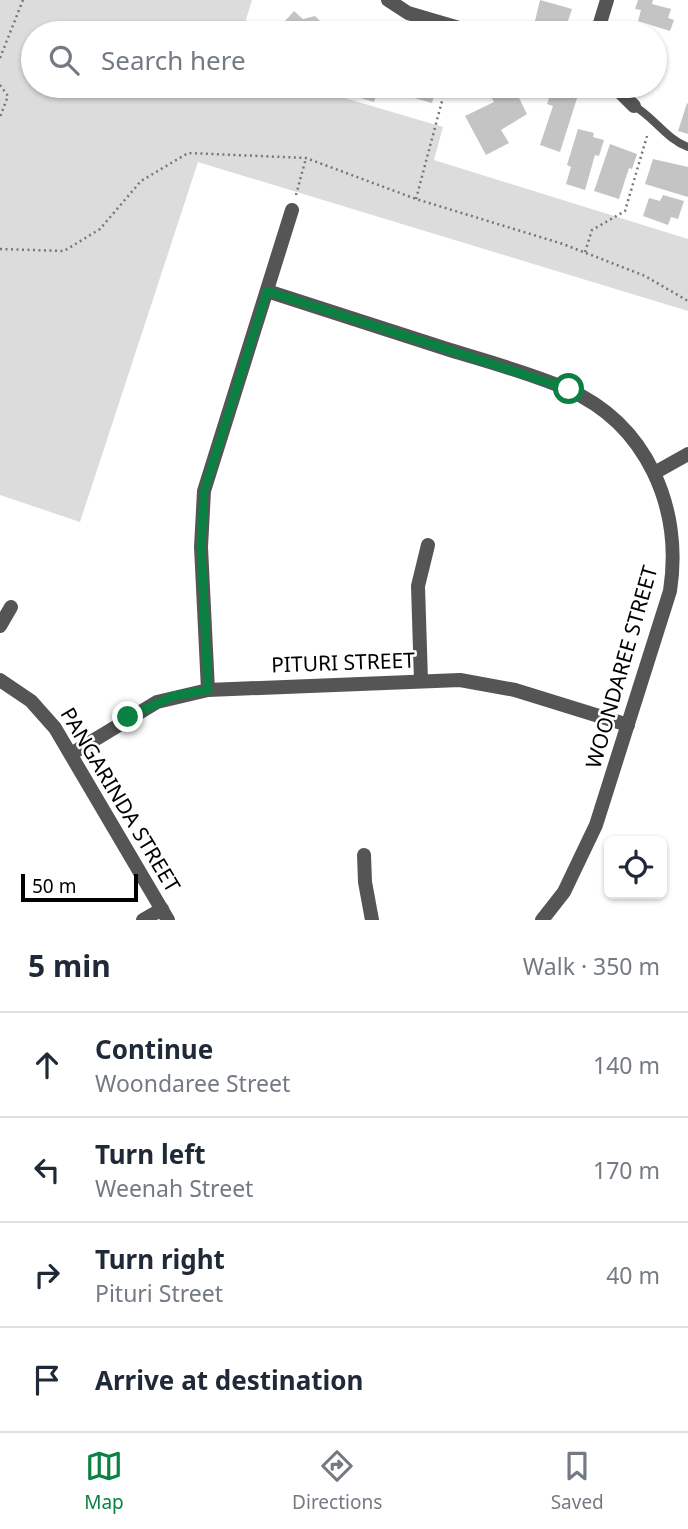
<!DOCTYPE html>
<html lang="en">
<head>
<meta charset="utf-8">
<style>
	:root { --surface:#fff; --page:#f6f6f7; --text:#1f2937; --muted:#747a83; --line:#e0e1e3; --accent:#0b8043 }
	body { margin:0; font-family:"Noto Sans",sans-serif; background:var(--page); color:var(--text) }
	.controls { position:absolute; right:21px; bottom:21px; display:grid; overflow:hidden; border-radius:10px; box-shadow:0 2px 5px #0004 }
	.controls button { width:63px; height:63px; display:grid; place-items:center; padding:0; border:0; border-bottom:2px solid var(--line); background:var(--surface); color:var(--text); font:35px sans-serif }
	.scale { position:absolute; left:21px; bottom:18px; width:117px; box-sizing:border-box; padding-left:7px; border:4px solid #000; border-top:0; font-size:19px; line-height:24px; white-space:nowrap; color:#000; -webkit-text-stroke:5px #fff; paint-order:stroke }
	.stop { position:absolute; width:21px; height:21px; margin:-16px; border:5px solid #0b8043; border-radius:50%; background:#fff }
	.stop.end { background:#0b8043; border-color:#fff; box-shadow:0 2px 7px #0008 }
	.list { margin:0; padding:0; list-style:none }
	h2 { display:flex; justify-content:space-between; align-items:center; height:91px; margin:0; padding:0 28px; font-size:30px }
	h2 small { font-size:23px; font-weight:400; color:var(--muted) }
	.list li { display:grid; grid-template-columns:46px 1fr auto; gap:21px; align-items:center; box-sizing:border-box; height:105px; padding:0 28px; border-top:2px solid var(--line) }
	.list b { display:block; font-size:26px; white-space:nowrap }
	.list p { margin:0; font-size:23px; white-space:nowrap; color:var(--muted) }
	.list em { font-size:23px; font-style:normal; color:var(--muted) }
	.icon { flex:none; width:38px; height:38px; fill:none; stroke:currentColor; stroke-width:2; stroke-linecap:round; stroke-linejoin:round }
	.map { position:relative; flex:none; width:688px; height:920px; overflow:hidden }
	.search { position:absolute; background:var(--surface); box-shadow:0 2px 5px #0004; left:21px; right:21px; top:21px; height:77px; display:flex; align-items:center; gap:18px; box-sizing:border-box; padding:0 24px; border-radius:38px; color:var(--muted); font-size:26px }
	.sheet { height:511px; background:var(--surface) }
	nav { display:flex; justify-content:space-around; align-items:center; box-sizing:border-box; height:98px; border-top:2px solid var(--line); background:var(--surface); font-size:19px; color:var(--muted) }
	nav a { display:grid; justify-items:center; gap:4px }
	nav .on { color:var(--accent) }
	.map>svg:first-child { display:block }
	.green { fill:#dcdcdc }
	.building { fill:#c4c4c4 }
	.lines { fill:none; stroke-linecap:round; stroke-linejoin:round }
	.path { stroke:#777; stroke-width:2.5; stroke-dasharray:2 3.5; stroke-linecap:butt }
	.service { stroke:#555; stroke-width:8 }
	.minor { stroke:#555; stroke-width:14 }
	.route { stroke:#0b8043; stroke-width:9 }
	.labels { text-anchor:middle; stroke-width:5; stroke-linejoin:round; paint-order:stroke }
	.street-label { font-size:21px; fill:#000; stroke:#fff }
</style>
</head>
<body>
<div class="map">
<svg width="688" height="920" viewBox="0 0 688 920">
	<rect width="100%" height="100%" fill="#fff"/>
	<path class="green" d="M0,0h252l-10,33h-209v53h271l139,41 -9,33 254,79v72l-490,-149 -118,360 -80,-27z"/>
	<g class="building">
		<path d="M540,0l32,9 -5,15 6,1 -3,8 -28,-3 3,-7 -10,-2z"/>
		<path d="M638,0h15l-1,4 19,5 -3,9 6,2 -4,11 -32,-10 3,-11 -6,-1z"/>
		<path d="M294,11l9,8 12,-3 9,9 1,6 6,-6 10,8h-63l-2,-2z"/>
		<path d="M655,44l4,2 -4,10 6,2 -4,10 -2,-1z"/>
		<path d="M354,86h25l-5,16 -23,-7z"/>
		<path d="M399,86h38l-5,17 -35,-10z"/>
		<path d="M494,86h6l5,9 10,-5 12,24 -26,16 8,13 -23,12 -21,-39 29,-14 -7,-12z"/>
		<path d="M553,86l25,9 -18,57 -20,-7 13,-39 -6,-2z"/>
		<path d="M687,103l1,1v30l-10,-3z"/>
		<path d="M578,129l16,4 -1,4 11,3 -5,16 -4,-1 -10,35 -19,-6 5,-17 -4,-2z"/>
		<path d="M610,144l27,10 -5,15 -3,-1 -10,31 -25,-8z"/>
		<path d="M653,159l35,8v30l-43,-13z"/>
		<path d="M663,195l21,6 -6,18 -7,-2 -3,8 -25,-9 6,-18 11,3z"/>
	</g>
	<g class="lines">
		<g class="path">
			<path d="M0,58l23,-58"/>
			<path d="M0,85l8,11 -8,21"/>
			<path d="M296,195l10,-37"/>
			<path d="M416,199l30,-113"/>
			<path d="M0,249l64,2 36,-22 41,-48 47,-28 118,5 110,41 147,45 82,32 43,25"/>
			<path d="M585,252l7,-22 33,-19 22,-75"/>
		</g>
		<path class="service" d="M634,106c20,11 32,33 54,41"/>
		<g class="minor">
			<path d="M388,0l20,13 51,15"/>
			<path d="M597,33l10,-33"/>
			<path d="M614,86l20,20"/>
			<path d="M267,291c61,20 122,39 183,59 39,12 80,23 117,39 80,35 116,119 103,202l-74,234 -32,67 -22,28"/>
			<path d="M656,472l32,-18"/>
			<path d="M0,626l11,-19"/>
			<path d="M0,680l31,21 24,27 113,192"/>
			<path d="M421,681l-3,-95 10,-41"/>
			<path d="M208,690l-7,-143 3,-56 88,-281"/>
			<path d="M71,754l86,-52 51,-12 252,-10 55,10 113,35"/>
			<path d="M364,855l1,27 7,38"/>
			<path d="M143,920l19,-11"/>
		</g>
	</g>
	<g class="lines">
		<path class="route" d="M128,717l45,-21 35,-6 -7,-143 3,-56 63,-200 302,98"/>
	</g>
	<g class="labels">
		<g class="street-label">
			<text transform="translate(343 663) rotate(-2)" y="7">PITURI STREET</text>
			<text transform="translate(622 667) rotate(-74)" y="7">WOONDAREE STREET</text>
			<text transform="translate(120 800) rotate(59)" y="7">PANGARINDA STREET</text>
		</g>
	</g>
</svg>
<div class="controls">
<button><svg class="icon" aria-label="locate" viewBox="0 0 24 24"><circle cx="12" cy="12" r="6"/><path d="M12 2v4M12 18v4M2 12h4M18 12h4"/></svg></button>
</div>
<div class="scale">50 m</div>
<div class="stop" style="left:569px;top:389px"></div>
<div class="stop end" style="left:128px;top:717px"></div>
<div class="search"><svg class="icon" aria-label="search" viewBox="0 0 24 24"><circle cx="10" cy="10" r="6"/><path d="M15 15l6 6"/></svg>Search here</div>
</div>
<section class="sheet">
<h2>5 min<small>Walk · 350 m</small></h2>
<ul class="list">
<li><svg class="icon" aria-label="ahead" viewBox="0 0 24 24"><path d="M12 20V5M6 11l6-6 6 6"/></svg><div><b>Continue</b><p>Woondaree Street</p></div><em>140 m</em></li>
<li><svg class="icon" aria-label="left" viewBox="0 0 24 24"><path d="M17 20v-9H6M10 6l-5 5 5 5"/></svg><div><b>Turn left</b><p>Weenah Street</p></div><em>170 m</em></li>
<li><svg class="icon" aria-label="right" viewBox="0 0 24 24"><path d="M7 20v-9h11M14 6l5 5-5 5"/></svg><div><b>Turn right</b><p>Pituri Street</p></div><em>40 m</em></li>
<li><svg class="icon" aria-label="arrive" viewBox="0 0 24 24"><path d="M6 21V4h12l-3 4 3 4H6"/></svg><div><b>Arrive at destination</b></div></li>
</ul>
</section>
<nav>
<a class="on"><svg class="icon" aria-label="map" viewBox="0 0 24 24"><path d="M3 6l6-2 6 2 6-2v14l-6 2-6-2-6 2zM9 4v14M15 6v14"/></svg>Map</a>
<a><svg class="icon" aria-label="directions" viewBox="0 0 24 24"><path d="M12 3l9 9-9 9-9-9zM9 14v-3h6M13 9l2 2-2 2"/></svg>Directions</a>
<a><svg class="icon" aria-label="saved" viewBox="0 0 24 24"><path d="M7 4h10v16l-5-4-5 4z"/></svg>Saved</a>
</nav>
</body>
</html>
